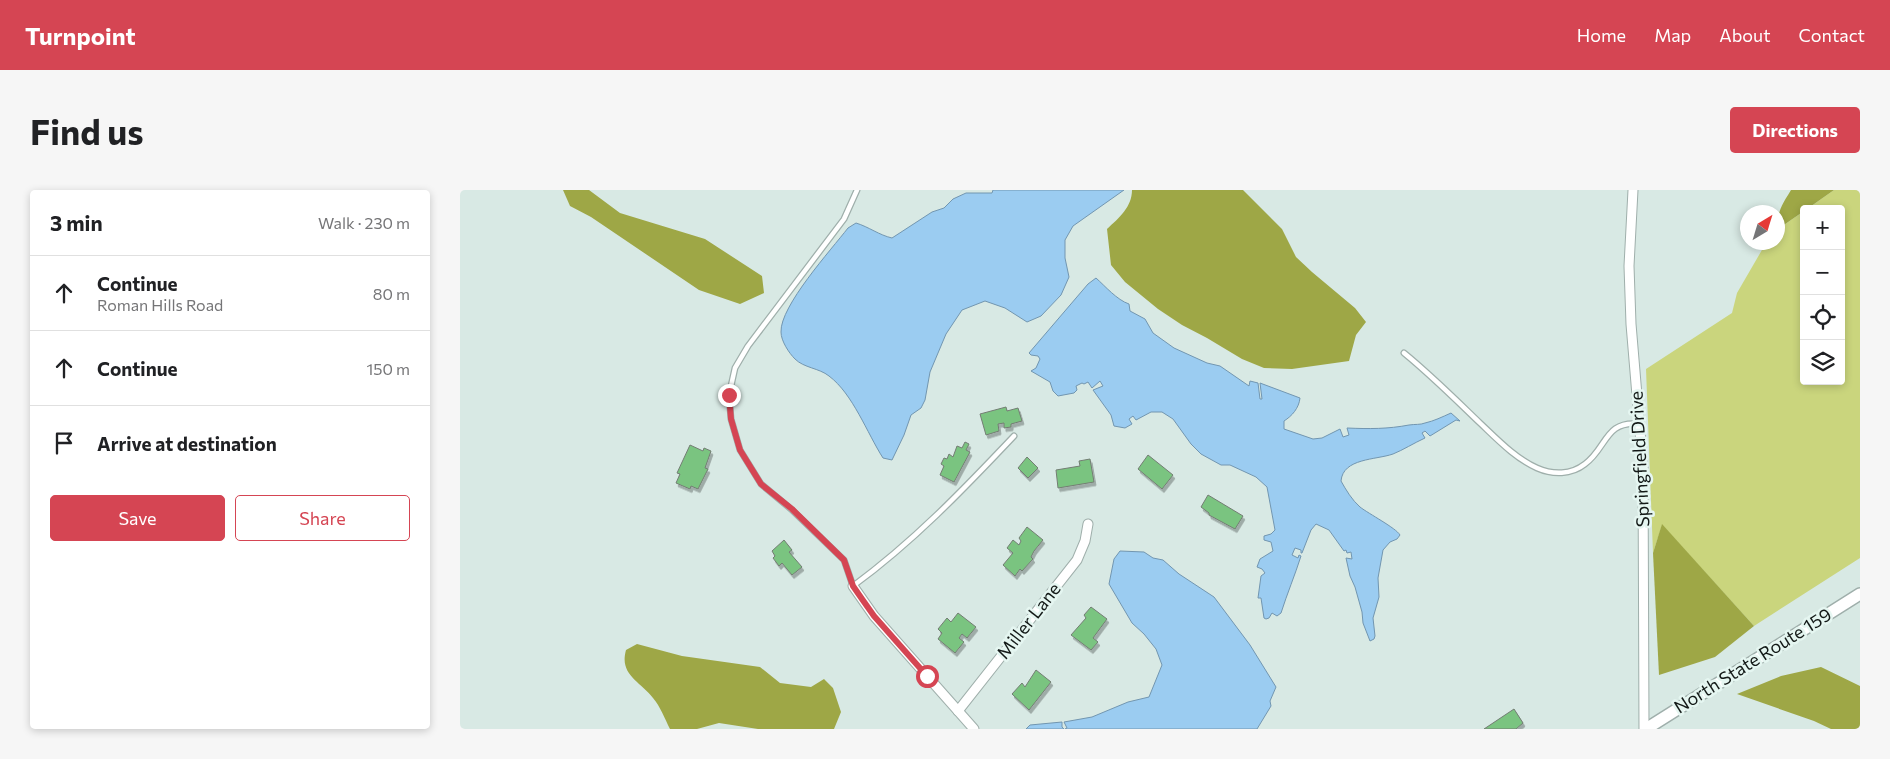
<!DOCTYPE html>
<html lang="en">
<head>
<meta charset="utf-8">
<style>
	:root { --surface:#fff; --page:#f6f6f6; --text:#202124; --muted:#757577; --line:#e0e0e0; --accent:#d54553 }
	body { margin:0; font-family:Commissioner,sans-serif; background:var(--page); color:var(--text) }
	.controls { position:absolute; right:15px; top:15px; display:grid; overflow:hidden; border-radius:5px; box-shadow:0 2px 8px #0003 }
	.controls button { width:45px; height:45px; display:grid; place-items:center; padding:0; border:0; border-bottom:1px solid var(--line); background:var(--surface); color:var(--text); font:25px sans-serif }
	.compass { position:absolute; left:1280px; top:15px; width:45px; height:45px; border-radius:50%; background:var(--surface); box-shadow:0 2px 8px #0003; rotate:38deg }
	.stop { position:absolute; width:15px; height:15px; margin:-11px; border:4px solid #d54553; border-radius:50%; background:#fff }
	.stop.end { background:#d54553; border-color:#fff; box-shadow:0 1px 5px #0008 }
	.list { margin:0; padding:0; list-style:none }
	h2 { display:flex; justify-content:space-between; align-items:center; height:65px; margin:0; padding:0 20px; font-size:21px }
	h2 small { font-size:16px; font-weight:400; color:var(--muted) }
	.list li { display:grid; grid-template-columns:32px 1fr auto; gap:15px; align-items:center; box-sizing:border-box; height:75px; padding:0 20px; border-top:1px solid var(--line) }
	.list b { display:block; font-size:19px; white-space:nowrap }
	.list p { margin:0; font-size:16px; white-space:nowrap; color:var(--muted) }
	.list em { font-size:16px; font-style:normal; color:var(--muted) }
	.actions { display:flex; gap:10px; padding:15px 20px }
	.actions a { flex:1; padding:11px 0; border:1px solid var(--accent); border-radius:5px; text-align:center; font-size:18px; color:var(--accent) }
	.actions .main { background:var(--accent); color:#fff }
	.icon { flex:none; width:28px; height:28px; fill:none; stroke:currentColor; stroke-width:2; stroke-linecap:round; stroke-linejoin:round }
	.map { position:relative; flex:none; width:1400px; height:539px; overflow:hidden; border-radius:5px }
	header { display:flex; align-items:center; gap:30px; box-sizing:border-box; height:70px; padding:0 25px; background:var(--accent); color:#fff }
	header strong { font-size:24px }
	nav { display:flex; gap:28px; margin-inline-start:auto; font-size:18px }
	.intro { display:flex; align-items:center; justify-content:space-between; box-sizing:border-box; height:120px; padding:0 30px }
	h1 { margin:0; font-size:35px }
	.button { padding:12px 22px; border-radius:5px; background:var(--accent); color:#fff; font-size:18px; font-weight:700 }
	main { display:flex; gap:30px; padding:0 30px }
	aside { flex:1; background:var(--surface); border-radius:5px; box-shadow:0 2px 8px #0003 }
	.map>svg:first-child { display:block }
	.green { fill:#cad57d }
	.forest { fill:#9ea746 }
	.water { fill:#9bccf1; stroke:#7296b0 }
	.building { fill:#7ac480; stroke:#737d73; filter:url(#shadow) }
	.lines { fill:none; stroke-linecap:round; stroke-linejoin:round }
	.lane-casing { stroke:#9fafab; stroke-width:7 }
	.street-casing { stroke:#9fafab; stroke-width:11 }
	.secondary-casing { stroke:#9fafab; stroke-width:14 }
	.lane { stroke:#fff; stroke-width:4.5 }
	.street { stroke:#fff; stroke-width:9 }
	.secondary { stroke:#fff; stroke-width:11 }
	.route { stroke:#d54553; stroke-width:6 }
	.labels { text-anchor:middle; stroke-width:5; stroke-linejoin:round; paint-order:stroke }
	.street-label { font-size:18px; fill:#131917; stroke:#e5f6f1 }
</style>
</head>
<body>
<header>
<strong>Turnpoint</strong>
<nav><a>Home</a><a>Map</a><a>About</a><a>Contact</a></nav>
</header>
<div class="intro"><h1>Find us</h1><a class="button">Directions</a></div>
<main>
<aside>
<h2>3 min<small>Walk · 230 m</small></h2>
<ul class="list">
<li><svg class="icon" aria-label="ahead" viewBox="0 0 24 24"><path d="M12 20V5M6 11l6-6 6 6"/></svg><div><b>Continue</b><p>Roman Hills Road</p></div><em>80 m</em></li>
<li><svg class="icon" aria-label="ahead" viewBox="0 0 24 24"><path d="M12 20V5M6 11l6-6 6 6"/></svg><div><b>Continue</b></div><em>150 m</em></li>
<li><svg class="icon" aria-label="arrive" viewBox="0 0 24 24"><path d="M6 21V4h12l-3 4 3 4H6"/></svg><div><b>Arrive at destination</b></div></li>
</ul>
<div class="actions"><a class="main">Save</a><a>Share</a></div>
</aside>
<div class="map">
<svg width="1400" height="539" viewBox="0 0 1400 539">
	<defs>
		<filter id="shadow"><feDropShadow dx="2" dy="3.5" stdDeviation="0" flood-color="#0004"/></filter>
	</defs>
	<rect width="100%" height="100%" fill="#d8e9e4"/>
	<path class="green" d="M1374,0h26v368l-106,68 -92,-101 -9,28 -7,-184 86,-56 5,-20 29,-50 12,-1v-13l26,-18v170h37v-172h-34z"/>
	<g class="forest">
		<path d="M103,0h26l31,23 85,26 57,37 2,17 -24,11 -41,-14 -108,-73 -21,-11z"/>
		<path d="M672,0h111l39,39 14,28 16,15 43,36 11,14 -10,13 -7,26 -57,8 -28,-1 -22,-9 -35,-21 -25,-13 -24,-16 -33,-27 -14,-17 -4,-36c12,-11 25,-22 25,-39z"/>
		<path d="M1331,0h43l-27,19h-3v2l-26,18c-1,-18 4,-24 13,-39z"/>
		<path d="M1202,334l92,102 -39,31 -56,18 -6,-122z"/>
		<path d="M177,454l45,12 78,11 20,16 31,4 13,-8 9,9 8,24 -7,17h-76l-39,-6 -22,6h-27c-5,-10 -10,-23 -17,-31 -13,-17 -34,-23 -27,-48z"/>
		<path d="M1361,477l39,19v43h-29l-17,-8 -77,-27 44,-18z"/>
	</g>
	<g class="water">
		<path d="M533,0h131l-51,36 -8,14v18l4,19 -8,18 -20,21 -14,6 -22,-14 -20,-7 -23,9 -16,24 -16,38 -5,28 -4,8 -10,7 -7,20 -12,25 -9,-2c-16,-25 -30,-64 -54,-82 -10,-8 -25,-8 -34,-17 -6,-6 -14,-18 -14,-27 -1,-26 50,-82 67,-104l8,-5c13,4 23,12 36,15l40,-26 12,-4 9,-9 13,-6h26z"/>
		<path d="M636,88c9,8 21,22 33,26l1,7 15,8 8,14 21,15 33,15 13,3 29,20 1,-5 8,2 2,16h2l-2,-16 40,15c-1,10 -8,18 -16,23v8l29,10 9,-1 18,-9 3,8 6,-2 -2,-7c22,1 41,1 62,-3 6,-1 11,0 16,-2 9,-2 17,-6 26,-10l9,8 -4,-1 -26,16 -5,-5 -3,2 3,5c-11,5 -22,12 -32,16 -17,6 -50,4 -52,27 5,9 11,19 19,26 9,7 36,21 40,28l-3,4 -7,3 -7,8 -5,28 1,19 -6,21 2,18 -1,3 -4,2 -7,-18 -1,-11 -7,-25 -5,-11 -4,-18 6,1 -1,-7 -4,1 -1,-3 -2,1 -15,-21 -13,-6 -5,6 -9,23h-1v-3l-6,-2 -3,7 6,3 1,-3 2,1c-6,19 -14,38 -20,57l-4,3 -5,-3 -3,5 -3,1 -2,-1 -3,-20h-3l3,-22 4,-3 -3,-4 -5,-2 3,-8 13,-8 -2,-9 -7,-2v-4l7,-2 4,-4 -8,-43 -11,-10 -26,-12h-9l-20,-11 -10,-10 -18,-25 -11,-7h-11l-15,8 -3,-4 -4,3 3,5 -7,4 -11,-2 -3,-11 -18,-25 10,-4 -3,-5 -8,7 -4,-6 -4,2 -2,-1 -6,3 1,4 -3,3 -16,3 -5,-5 -3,-9 -19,-11 5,-3 4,-9 -2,-3 -7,-1 -2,-2 59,-69z"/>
		<path d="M660,361l24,1 9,6 10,2 16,14 35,23 36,48 26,42 -6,14 1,5 -14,23h-192l2,-1 -3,-6 28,-5 36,-15 21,-5 13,-32 -6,-16 -12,-15 -12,-11 -23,-39 5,-25z"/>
		<path d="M602,532v5l2,2h-38l4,-4z"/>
	</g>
	<g class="building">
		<path d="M546,217l1,4 11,-3 4,13 -11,3v3l-7,1v-5l-6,1 1,7 -13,4 -6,-21z"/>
		<path d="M505,252l4,2 -3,6 4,2 -16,30 -14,-7 4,-9 -3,-2 3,-6 3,1 2,-5 4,3 4,-11 5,2z"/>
		<path d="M230,255l13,6 1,-3 7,3 -6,17 3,1 -10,20 -7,-3 -1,3 -14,-6 4,-9 -3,-1z"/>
		<path d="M688,265l25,20 -11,14 -24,-20z"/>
		<path d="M567,267l11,11 -10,10 -10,-10z"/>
		<path d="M630,269l4,23 -36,6 -2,-18 24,-4 -1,-5z"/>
		<path d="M748,305l35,21 -8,13 -26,-14v-2l-8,-6z"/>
		<path d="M567,337l16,13 -9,11 -3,6 2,2 -11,12 -2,-2 -5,7 -12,-11 10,-12 -6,-5 6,-8 6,5 2,-4 -2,-3z"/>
		<path d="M324,350l8,10 -3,2 13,15 -10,8 -10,-12 -3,3 -6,-8 2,-2 -3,-5z"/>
		<path d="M631,417l16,12 -14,19 5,4 -7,8 -20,-15 15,-17 -2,-3z"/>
		<path d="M498,423l18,14 -9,11 -5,-4 -3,4 5,4 -9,11 -17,-14 4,-6 -4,-4 9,-11 4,4z"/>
		<path d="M576,480l15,12 -22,28 -17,-16 10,-11 3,4z"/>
		<path d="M1054,519l9,14 -7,6h-32z"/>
	</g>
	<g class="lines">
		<g class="lane-casing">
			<g id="lane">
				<path d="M397,0l-13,29 -96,127 -13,22 -6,27 2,24 9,31 21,34 30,25 53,51 9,26c60,-44 110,-96 161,-150"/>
				<path d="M944,163c27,22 51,46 76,70 18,17 35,35 57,45 16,7 34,7 48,-4 22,-16 20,-44 54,-40"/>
			</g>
		</g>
		<g class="street-casing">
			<g id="street">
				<path d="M1173,0l-4,76 2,58 12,143 1,262"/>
				<path d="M393,396l21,30 100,113"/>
				<path d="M498,521l119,-151 8,-19 3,-17"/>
			</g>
		</g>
		<g class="secondary-casing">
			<path id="secondary" d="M1186,539l214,-135"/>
		</g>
		<use href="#lane" class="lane"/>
		<use href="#street" class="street"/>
		<use href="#secondary" class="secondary"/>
	</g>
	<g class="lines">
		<path class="route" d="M269,205l2,24 9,31 21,34 31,25 52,51 9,26 9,13 12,17 53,60"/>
	</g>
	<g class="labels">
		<g class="street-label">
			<text transform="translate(1180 269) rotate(-93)" y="6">Springfield Drive</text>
			<text transform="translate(569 431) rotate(-52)" y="6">Miller Lane</text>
			<text transform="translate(1293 471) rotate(-32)" y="6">North State Route 159</text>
		</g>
	</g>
</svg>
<div class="controls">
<button>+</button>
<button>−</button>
<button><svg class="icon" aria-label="locate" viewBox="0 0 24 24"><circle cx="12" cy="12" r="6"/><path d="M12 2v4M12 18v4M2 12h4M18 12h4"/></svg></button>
<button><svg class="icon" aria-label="layers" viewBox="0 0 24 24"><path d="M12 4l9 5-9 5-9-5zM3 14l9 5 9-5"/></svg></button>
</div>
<svg class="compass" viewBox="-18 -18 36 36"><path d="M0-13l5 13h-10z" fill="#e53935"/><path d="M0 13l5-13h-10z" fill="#757577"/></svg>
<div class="stop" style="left:467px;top:486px"></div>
<div class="stop end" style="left:269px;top:205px"></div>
</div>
</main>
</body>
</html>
